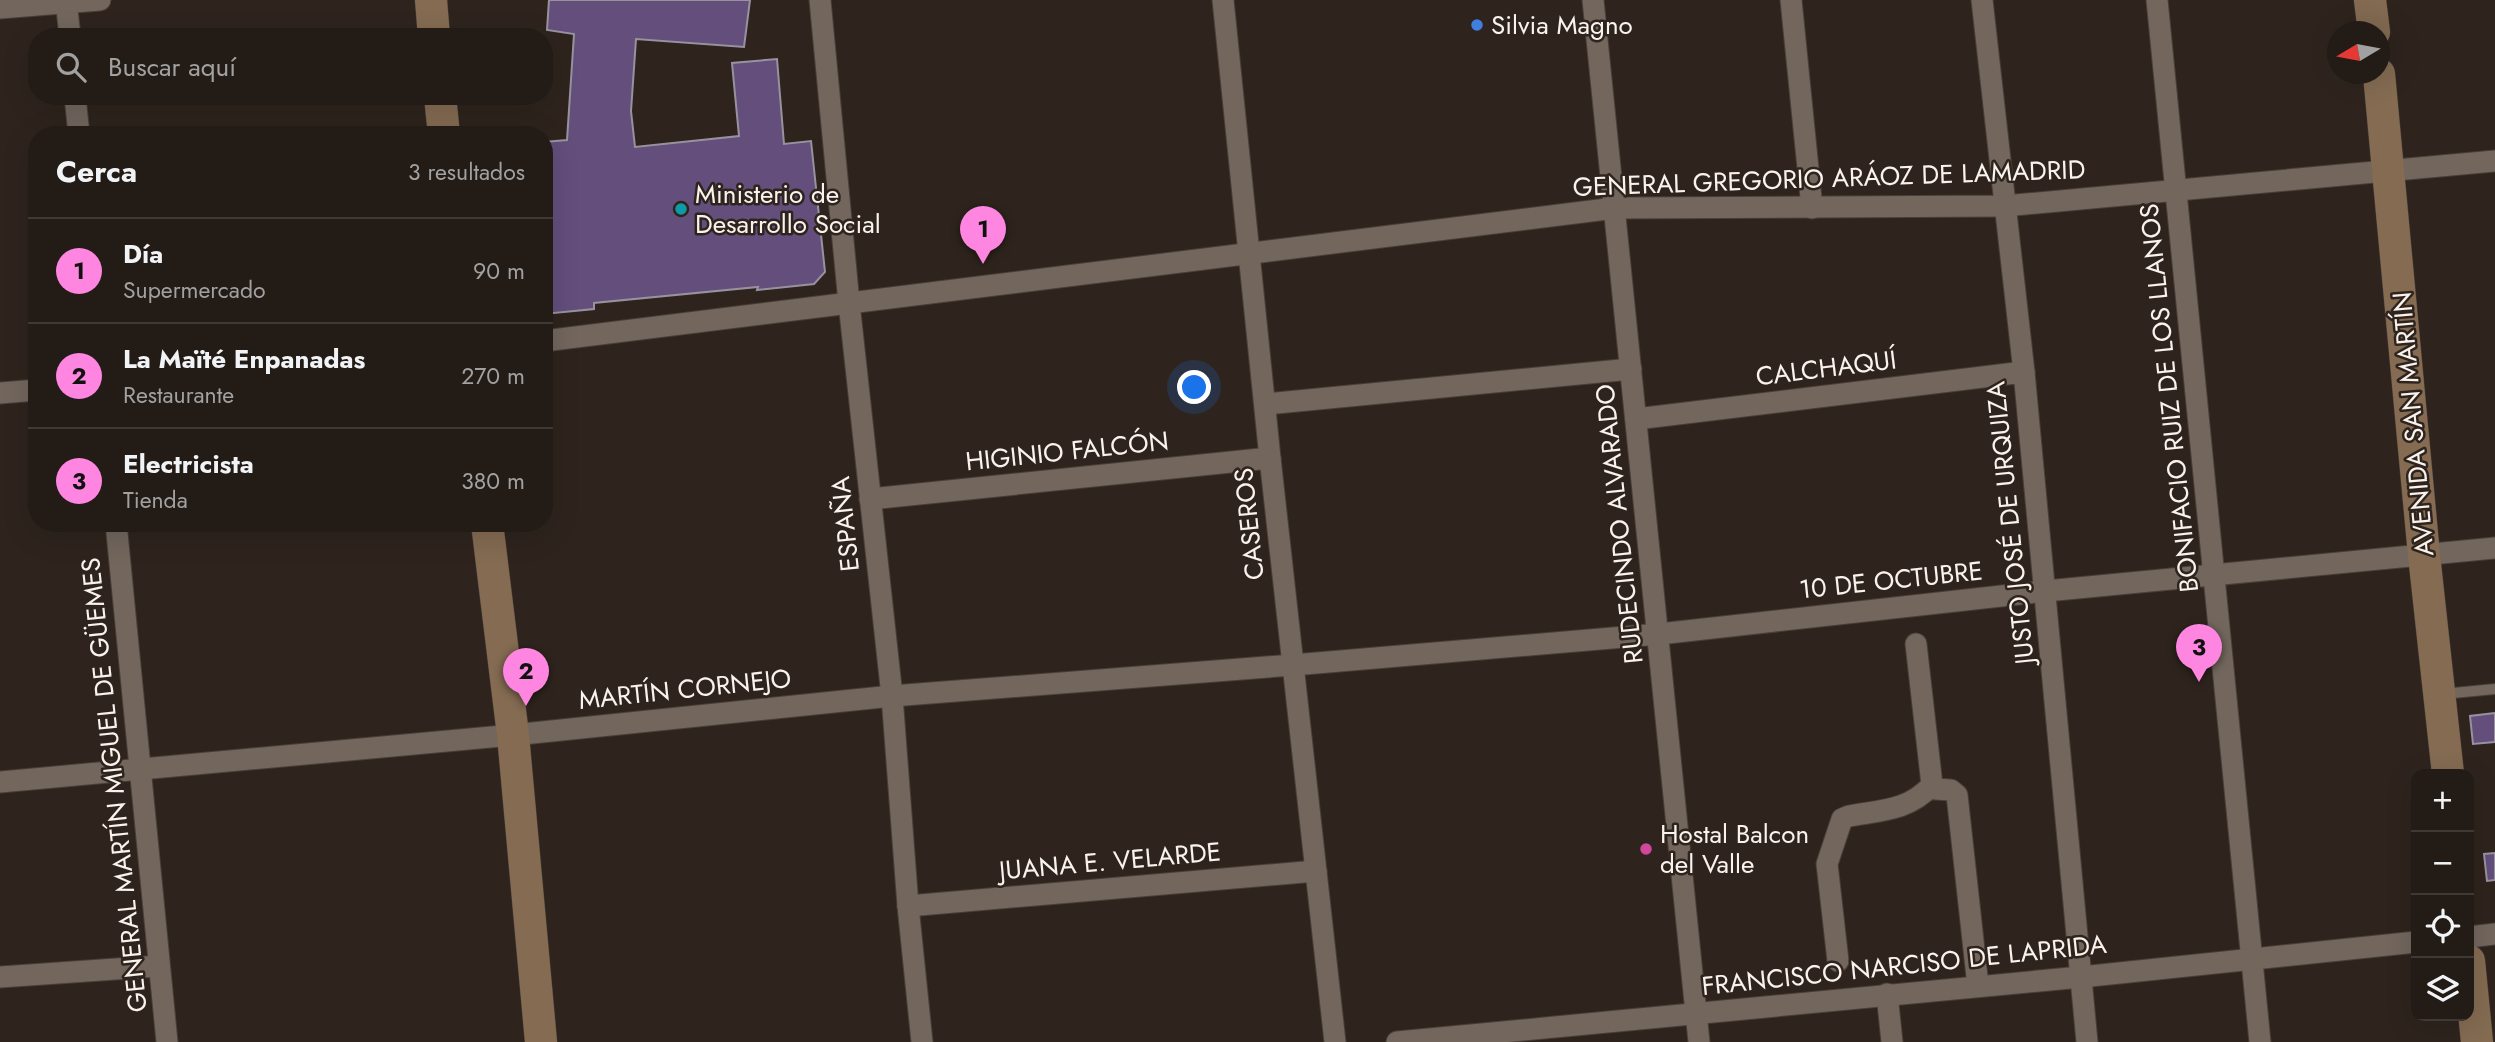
<!DOCTYPE html>
<html lang="es">
<head>
<meta charset="utf-8">
<style>
	:root { --surface:#221b16; --page:#2e2823; --text:#f1f3f6; --muted:#a2a1a1; --line:#3f3935; --accent:#fe86e1 }
	body { margin:0; font-family:Jost,sans-serif; background:var(--page); color:var(--text) }
	.controls { position:absolute; right:21px; bottom:21px; display:grid; overflow:hidden; border-radius:14px; box-shadow:0 7px 28px #0002 }
	.controls button { width:63px; height:63px; display:grid; place-items:center; padding:0; border:0; border-bottom:2px solid var(--line); background:var(--surface); color:var(--text); font:35px sans-serif }
	.compass { position:absolute; left:2327px; top:21px; width:63px; height:63px; border-radius:50%; background:var(--surface); box-shadow:0 7px 28px #0002; rotate:260deg }
	.you { position:absolute; left:1195px; top:388px; width:24px; height:24px; margin:-18px; border:5px solid #fff; border-radius:50%; background:#1a73e8; box-shadow:0 0 0 10px #1a73e833 }
	.badge { display:grid; place-items:center; width:46px; height:46px; border-radius:50%; background:var(--accent); color:#111; font-size:23px; font-weight:700 }
	.pin { position:absolute; translate:-50% -58px; filter:drop-shadow(0 2px 4px #0008) }
	.pin::after { content:''; position:absolute; top:37px; width:24px; height:21px; background:inherit; clip-path:polygon(0 0,100% 0,50% 100%) }
	.list { margin:0; padding:0; list-style:none }
	h2 { display:flex; justify-content:space-between; align-items:center; height:91px; margin:0; padding:0 28px; font-size:30px }
	h2 small { font-size:23px; font-weight:400; color:var(--muted) }
	.list li { display:grid; grid-template-columns:46px 1fr auto; gap:21px; align-items:center; box-sizing:border-box; height:105px; padding:0 28px; border-top:2px solid var(--line) }
	.list b { display:block; font-size:26px; white-space:nowrap }
	.list p { margin:0; font-size:23px; white-space:nowrap; color:var(--muted) }
	.list em { font-size:23px; font-style:normal; color:var(--muted) }
	.icon { flex:none; width:38px; height:38px; fill:none; stroke:currentColor; stroke-width:2; stroke-linecap:round; stroke-linejoin:round }
	.map { position:relative; flex:none; width:2495px; height:1042px; overflow:hidden }
	.search { position:absolute; background:var(--surface); box-shadow:0 7px 28px #0002; left:28px; top:28px; width:525px; height:77px; display:flex; align-items:center; gap:18px; box-sizing:border-box; padding:0 24px; border-radius:28px; color:var(--muted); font-size:26px }
	.panel { position:absolute; background:var(--surface); box-shadow:0 7px 28px #0002; left:28px; top:126px; width:525px; height:406px; border-radius:28px }
	.map>svg:first-child { display:block }
	.building { fill:#634e7c; stroke:#98929f; stroke-width:2 }
	.lines { fill:none; stroke-linecap:round; stroke-linejoin:round }
	.lane-casing { stroke:#483f3a; stroke-width:12 }
	.street-casing { stroke:#483f3a; stroke-width:23 }
	.secondary-casing { stroke:#483f3a; stroke-width:33 }
	.lane { stroke:#72665d; stroke-width:10 }
	.street { stroke:#72665d; stroke-width:21 }
	.secondary { stroke:#846b52; stroke-width:32 }
	.shop-dot { fill:#3f7fe0; stroke:#2e241d; stroke-width:2.5 }
	.culture-dot { fill:#0f9aa8; stroke:#2e241d; stroke-width:2.5 }
	.hotel-dot { fill:#d1479c; stroke:#2e241d; stroke-width:2.5 }
	.labels { text-anchor:middle; stroke-width:5; stroke-linejoin:round; paint-order:stroke }
	.poi-label { font-size:26px; fill:#f9f2ed; stroke:#2e241d; text-anchor:start }
	.street-label { font-size:26px; fill:#f9f2ed; stroke:#2e241d }
</style>
</head>
<body>
<div class="map">
<svg width="2495" height="1042" viewBox="0 0 2495 1042">
	<rect width="100%" height="100%" fill="#2e241d"/>
	<g class="building">
		<path d="M549,0h201l-6,47 -108,-8 -5,72 4,36 104,-11 -7,-73 45,-4 7,85 27,-3 14,131 -11,12 -57,6 1,-3 -164,16v6l-50,5v-172l23,-2 7,-106 -27,-4z"/>
		<path d="M2495,713v29l-22,2 -3,-28z"/>
		<path d="M2495,853v27l-8,1 -3,-27z"/>
	</g>
	<g class="lines">
		<g class="lane-casing">
			<path id="lane" d="M2443,694l52,-5"/>
		</g>
		<g class="street-casing">
			<g id="street">
				<path d="M66,0l4,37"/>
				<path d="M820,0l29,303 43,393 16,210 14,136"/>
				<path d="M1223,0l47,458 65,584"/>
				<path d="M1593,0l106,1042"/>
				<path d="M1791,0l21,208"/>
				<path d="M1982,0l42,372 63,670"/>
				<path d="M2157,0l103,1042"/>
				<path d="M0,8l100,-8"/>
				<path d="M75,96l4,39"/>
				<path d="M544,341l1071,-133 389,-2 491,-45"/>
				<path d="M0,393l37,-3"/>
				<path d="M1266,404l365,-35"/>
				<path d="M1636,419l388,-47"/>
				<path d="M870,499l400,-41"/>
				<path d="M116,523l51,519"/>
				<path d="M1916,644l16,141 3,4 16,1 6,5 21,191"/>
				<path d="M0,782l513,-47 379,-39 401,-31 366,-31 387,-43 449,-43"/>
				<path d="M908,906l408,-35"/>
				<path d="M2469,937l26,-3"/>
				<path d="M1838,961l-11,-97 15,-45 7,-3c33,-6 59,-5 83,-31"/>
				<path d="M0,977l159,-11"/>
				<path d="M1887,994l5,48"/>
				<path d="M1397,1042l684,-65 335,-35"/>
			</g>
		</g>
		<g class="secondary-casing">
			<g id="secondary">
				<path d="M431,0l3,37"/>
				<path d="M2370,0l4,32"/>
				<path d="M2379,74l45,481 24,219"/>
				<path d="M440,96l4,39"/>
				<path d="M487,523l26,212 28,307"/>
				<path d="M2469,961l8,81"/>
			</g>
		</g>
		<use href="#lane" class="lane"/>
		<use href="#street" class="street"/>
		<use href="#secondary" class="secondary"/>
	</g>
	<circle class="shop-dot" cx="1477" cy="25" r="7"/>
	<circle class="culture-dot" cx="681" cy="209" r="7"/>
	<circle class="hotel-dot" cx="1646" cy="849" r="7"/>
	<g class="labels">
		<g class="poi-label">
			<text x="1491" y="34">Silvia Magno</text>
			<text x="695" y="203">Ministerio de<tspan x="695" dy="30">Desarrollo Social</tspan></text>
			<text x="1660" y="843">Hostal Balcon<tspan x="1660" dy="30">del Valle</tspan></text>
		</g>
		<g class="street-label">
			<text transform="translate(1829 178) rotate(-2)" y="9">GENERAL GREGORIO ARÁOZ DE LAMADRID</text>
			<text transform="translate(1826 368) rotate(-7)" y="9">CALCHAQUÍ</text>
			<text transform="translate(2169 398) rotate(-96)" y="9">BONIFACIO RUIZ DE LOS LLANOS</text>
			<text transform="translate(2413 424) rotate(-95)" y="9">AVENIDA SAN MARTÍN</text>
			<text transform="translate(1067 451) rotate(-6)" y="9">HIGINIO FALCÓN</text>
			<text transform="translate(2010 523) rotate(-96)" y="9">JUSTO JOSÉ DE URQUIZA</text>
			<text transform="translate(845 524) rotate(-96)" y="9">ESPAÑA</text>
			<text transform="translate(1249 524) rotate(-96)" y="9">CASEROS</text>
			<text transform="translate(1619 524) rotate(-96)" y="9">RUDECINDO ALVARADO</text>
			<text transform="translate(1891 580) rotate(-6)" y="9">10 DE OCTUBRE</text>
			<text transform="translate(685 689) rotate(-6)" y="9">MARTÍN CORNEJO</text>
			<text transform="translate(114 785) rotate(-96)" y="9">GENERAL MARTÍN MIGUEL DE GÜEMES</text>
			<text transform="translate(1110 861) rotate(-5)" y="9">JUANA E. VELARDE</text>
			<text transform="translate(1904 965) rotate(-6)" y="9">FRANCISCO NARCISO DE LAPRIDA</text>
		</g>
	</g>
</svg>
<div class="controls">
<button>+</button>
<button>−</button>
<button><svg class="icon" aria-label="locate" viewBox="0 0 24 24"><circle cx="12" cy="12" r="6"/><path d="M12 2v4M12 18v4M2 12h4M18 12h4"/></svg></button>
<button><svg class="icon" aria-label="layers" viewBox="0 0 24 24"><path d="M12 4l9 5-9 5-9-5zM3 14l9 5 9-5"/></svg></button>
</div>
<svg class="compass" viewBox="-18 -18 36 36"><path d="M0-13l5 13h-10z" fill="#e53935"/><path d="M0 13l5-13h-10z" fill="#a2a1a1"/></svg>
<div class="you"></div>
<div class="pin badge" style="left:983px;top:264px">1</div>
<div class="pin badge" style="left:526px;top:706px">2</div>
<div class="pin badge" style="left:2199px;top:682px">3</div>
<div class="search"><svg class="icon" aria-label="search" viewBox="0 0 24 24"><circle cx="10" cy="10" r="6"/><path d="M15 15l6 6"/></svg>Buscar aquí</div>
<section class="panel">
<h2>Cerca<small>3 resultados</small></h2>
<ul class="list">
<li><span class="badge">1</span><div><b>Día</b><p>Supermercado</p></div><em>90 m</em></li>
<li><span class="badge">2</span><div><b>La Maïté Enpanadas</b><p>Restaurante</p></div><em>270 m</em></li>
<li><span class="badge">3</span><div><b>Electricista</b><p>Tienda</p></div><em>380 m</em></li>
</ul>
</section>
</div>
</body>
</html>
